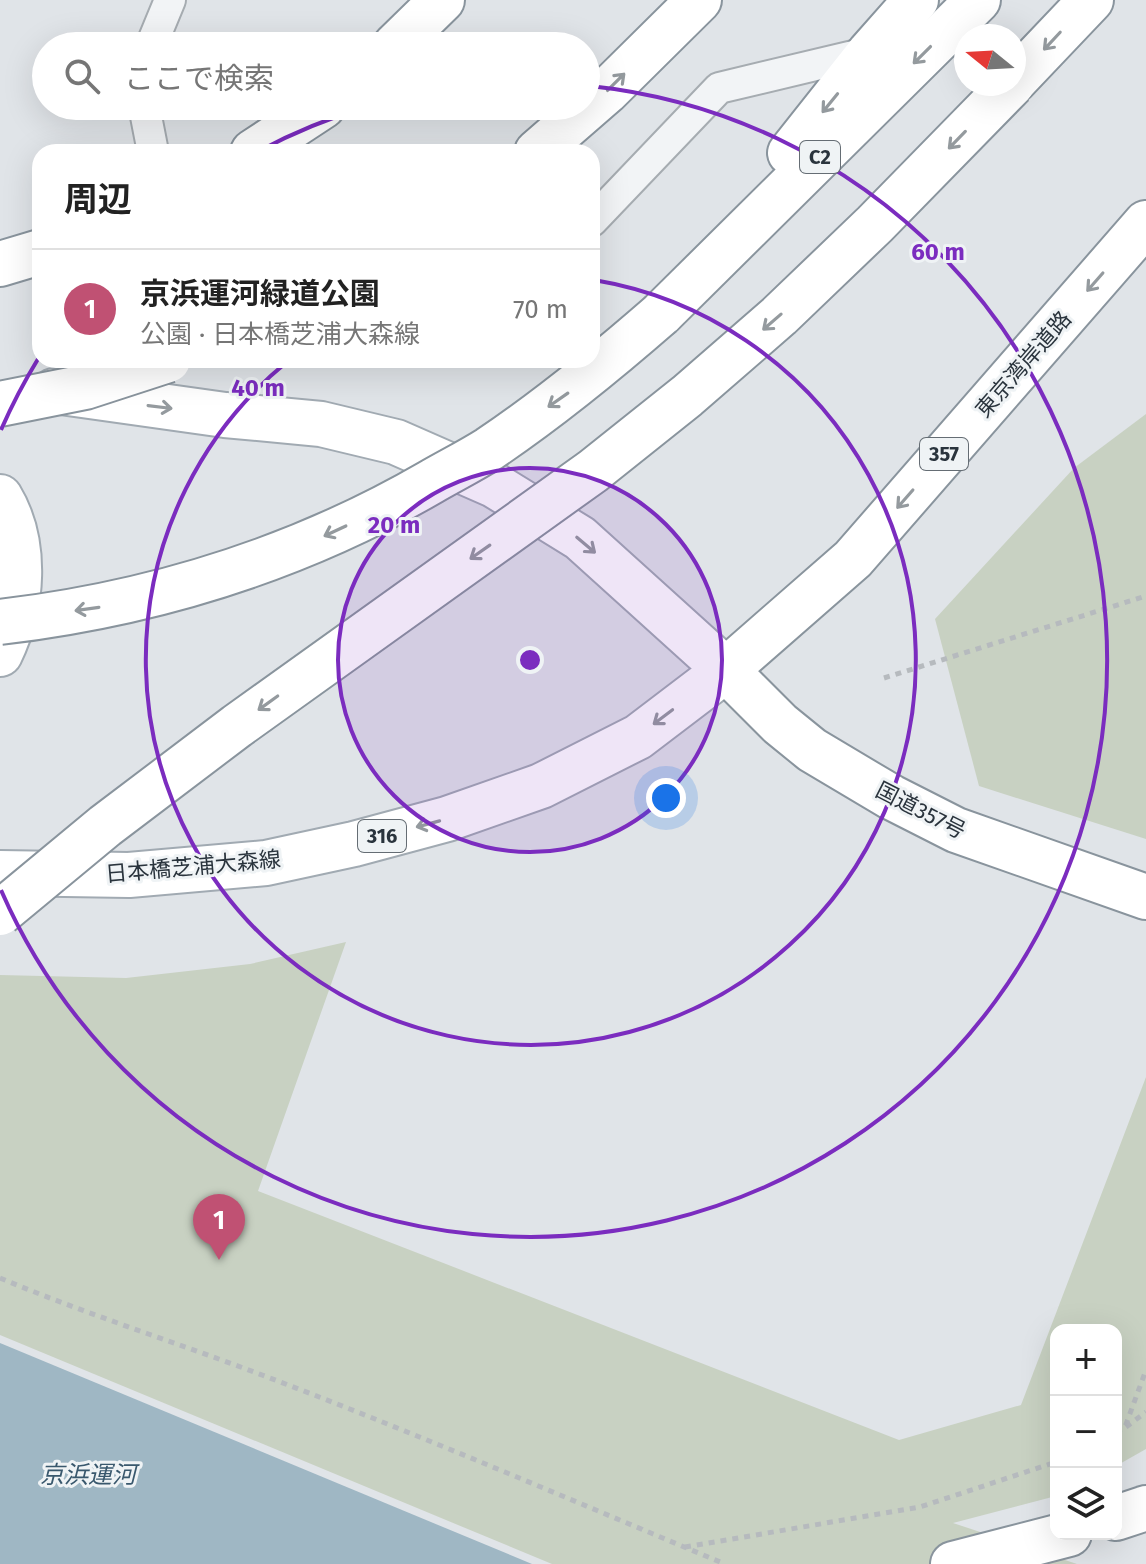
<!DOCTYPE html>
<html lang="ja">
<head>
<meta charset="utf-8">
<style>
	:root { --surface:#fff; --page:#f2f2f2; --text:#222; --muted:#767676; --line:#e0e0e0; --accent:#c05173 }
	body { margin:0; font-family:"Fira Sans","Noto Sans JP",sans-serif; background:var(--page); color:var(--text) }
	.controls { position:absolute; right:24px; bottom:24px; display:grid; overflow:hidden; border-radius:16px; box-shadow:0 8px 32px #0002 }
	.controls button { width:72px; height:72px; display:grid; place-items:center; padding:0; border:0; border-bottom:2px solid var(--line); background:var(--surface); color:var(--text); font:40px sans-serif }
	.compass { position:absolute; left:954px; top:24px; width:72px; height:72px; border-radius:50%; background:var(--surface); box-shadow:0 8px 32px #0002; rotate:288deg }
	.you { position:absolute; left:666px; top:798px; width:28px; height:28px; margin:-20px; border:6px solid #fff; border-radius:50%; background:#1a73e8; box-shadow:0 0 0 12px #1a73e833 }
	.badge { display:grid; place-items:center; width:52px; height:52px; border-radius:50%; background:var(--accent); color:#fff; font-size:26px; font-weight:700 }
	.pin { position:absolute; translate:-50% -66px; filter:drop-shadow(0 2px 4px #0008) }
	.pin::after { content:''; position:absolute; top:42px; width:28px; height:24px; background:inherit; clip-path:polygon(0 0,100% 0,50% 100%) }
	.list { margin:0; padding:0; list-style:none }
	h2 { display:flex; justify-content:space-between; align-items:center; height:104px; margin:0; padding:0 32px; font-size:34px }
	h2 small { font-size:26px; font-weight:400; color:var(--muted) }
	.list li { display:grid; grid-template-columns:52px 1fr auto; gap:24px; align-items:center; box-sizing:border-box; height:120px; padding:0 32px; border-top:2px solid var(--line) }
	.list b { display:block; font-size:30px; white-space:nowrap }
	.list p { margin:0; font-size:26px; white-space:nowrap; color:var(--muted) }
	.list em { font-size:26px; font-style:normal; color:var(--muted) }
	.icon { flex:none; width:44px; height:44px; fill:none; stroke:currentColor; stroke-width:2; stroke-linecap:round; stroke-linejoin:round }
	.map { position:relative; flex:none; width:1146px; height:1564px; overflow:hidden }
	.search { position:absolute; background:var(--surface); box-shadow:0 8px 32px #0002; left:32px; top:32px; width:568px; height:88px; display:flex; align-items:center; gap:20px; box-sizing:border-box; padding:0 28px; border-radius:44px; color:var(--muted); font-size:30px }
	.panel { position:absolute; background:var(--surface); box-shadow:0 8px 32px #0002; left:32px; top:144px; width:568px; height:224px; border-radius:24px }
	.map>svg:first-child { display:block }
	.green { fill:#c8d1c2 }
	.water { fill:#9fb7c4 }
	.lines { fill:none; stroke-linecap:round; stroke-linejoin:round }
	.service-casing { stroke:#a6acb1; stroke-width:34 }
	.primary-casing { stroke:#a1aab2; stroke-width:48 }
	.trunk-casing { stroke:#89949d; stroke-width:48 }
	.motorway-casing { stroke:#89949d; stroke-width:48 }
	.path { stroke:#b6babe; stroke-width:5; stroke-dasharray:6 6; stroke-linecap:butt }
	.service { stroke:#f2f4f6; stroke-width:30 }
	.primary { stroke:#fff; stroke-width:44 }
	.trunk { stroke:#fff; stroke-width:44 }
	.motorway { stroke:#fff; stroke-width:44 }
	.motorway-bridge-casing { stroke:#89949d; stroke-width:48; stroke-linecap:butt }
	.motorway-bridge { stroke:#fff; stroke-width:44 }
	.oneway { stroke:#949a9e }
	.ring { fill:none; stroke:#7b2cbf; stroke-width:4 }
	.labels { text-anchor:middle; stroke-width:6; stroke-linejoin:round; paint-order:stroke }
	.shield { fill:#eff3f5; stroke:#656d74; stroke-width:2 }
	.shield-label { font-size:20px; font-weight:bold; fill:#2a343d }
	.street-label { font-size:22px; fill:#2a343d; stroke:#eff3f5 }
	.water-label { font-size:24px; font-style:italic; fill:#39586d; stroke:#eff3f5 }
	.centre { fill:#7b2cbf; stroke:#eff3f5; stroke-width:4 }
	.ring-label { font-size:24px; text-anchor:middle; font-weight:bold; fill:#7b2cbf; stroke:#eff3f5; stroke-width:6; stroke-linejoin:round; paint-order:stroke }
</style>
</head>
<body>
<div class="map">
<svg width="1146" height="1564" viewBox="0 0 1146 1564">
	<rect width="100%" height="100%" fill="#e0e4e8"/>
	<g class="green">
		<path d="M1146,414v425l-167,-53 -44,-167 139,-151z"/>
		<path d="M346,942l-88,249 641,249 122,-35 125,-328v372l-30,17v-136h-60v166l-103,27 124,41h-525l-552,-229v-360l126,3 124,-14z"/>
	</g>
	<path class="water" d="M0,1343l532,221h-532z"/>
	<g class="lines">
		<g class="service-casing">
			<g id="service">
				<path d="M151,46l19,-46"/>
				<path d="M144,106l9,46"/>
				<path d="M592,221l127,-133 151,-36"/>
			</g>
		</g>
		<g class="primary-casing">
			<g id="primary">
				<path d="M0,497c28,46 23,110 0,157"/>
				<path d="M0,873l129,2 137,-12 88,-19 93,-25 94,-33 97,-49 88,-67 -146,-132 -86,-53 -98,-43 -75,-18 -96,-9 -171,-24"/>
			</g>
		</g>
		<g class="trunk-casing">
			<g id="trunk">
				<path d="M1146,223l-293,336 -127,111 54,54 32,26 79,47 65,33 190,67"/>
				<path d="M1116,1518l30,-10"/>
				<path d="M953,1564l116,-30"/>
			</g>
		</g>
		<g class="motorway-casing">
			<g id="motorway">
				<path d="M395,46l47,-46"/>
				<path d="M1014,81l77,-81"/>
				<path d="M253,152l70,-46"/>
				<path d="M537,152l69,-60 93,-92"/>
				<path d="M790,153l80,-101 46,-52"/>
				<path d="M0,264l40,-12"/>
				<path d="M661,314l317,-314"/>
			</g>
		</g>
		<g class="path">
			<path d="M884,678l262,-82"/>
			<path d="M0,1278c86,36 175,64 262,97 156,59 309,125 463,189"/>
			<path d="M1126,1427l20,-15"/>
			<path d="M1116,1432l9,-5 21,-57"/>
			<path d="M685,1547l235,-40 136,-45"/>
		</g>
		<use href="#service" class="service"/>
		<use href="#primary" class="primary"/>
		<use href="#trunk" class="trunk"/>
		<use href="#motorway" class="motorway"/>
		<g class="motorway-bridge-casing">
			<g id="motorway-bridge">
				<path d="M0,404l85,-17 83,-27"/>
				<path d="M0,622c152,-18 298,-63 431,-140 19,-11 39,-21 58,-33 61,-41 117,-87 172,-135"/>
				<path d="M0,913l105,-87 132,-100 356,-255 94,-75 92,-80 96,-92 137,-140"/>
			</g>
		</g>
		<use href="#motorway-bridge" class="motorway-bridge"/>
	</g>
	<defs><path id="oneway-shaft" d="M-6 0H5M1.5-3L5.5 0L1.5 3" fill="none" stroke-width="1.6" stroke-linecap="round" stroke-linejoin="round" transform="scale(2)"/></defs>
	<g class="oneway">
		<use href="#oneway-shaft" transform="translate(1052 41) rotate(133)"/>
		<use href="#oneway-shaft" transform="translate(922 55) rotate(135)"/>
		<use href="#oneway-shaft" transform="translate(616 82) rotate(-45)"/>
		<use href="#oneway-shaft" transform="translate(830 103) rotate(129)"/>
		<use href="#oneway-shaft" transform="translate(957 140) rotate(134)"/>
		<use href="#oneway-shaft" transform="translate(1095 282) rotate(131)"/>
		<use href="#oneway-shaft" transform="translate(772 322) rotate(139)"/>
		<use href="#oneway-shaft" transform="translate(558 400) rotate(145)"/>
		<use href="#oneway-shaft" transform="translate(160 407) rotate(7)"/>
		<use href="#oneway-shaft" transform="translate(905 499) rotate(131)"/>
		<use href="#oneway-shaft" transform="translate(335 531) rotate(155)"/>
		<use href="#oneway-shaft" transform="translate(586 545) rotate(40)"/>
		<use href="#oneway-shaft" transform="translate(480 552) rotate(145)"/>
		<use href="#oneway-shaft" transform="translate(87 609) rotate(172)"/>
		<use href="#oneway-shaft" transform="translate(268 703) rotate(144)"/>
		<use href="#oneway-shaft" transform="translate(663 717) rotate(143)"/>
		<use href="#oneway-shaft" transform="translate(428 824) rotate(165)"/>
	</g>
	<circle cx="530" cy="660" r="192" fill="#7b2cbf" fill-opacity=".12"/>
	<g class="ring">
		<circle cx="530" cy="660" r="192"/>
		<path d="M594 280A385 385 0 1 1 288 361"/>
		<path d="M1 430A577 577 0 0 1 38 359M259 151A577 577 0 0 1 366 107M590 86A577 577 0 1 1 1 890"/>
	</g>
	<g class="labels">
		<g class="shield">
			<rect x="800" y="141" width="40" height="32" rx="6"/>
			<rect x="920" y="438" width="48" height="32" rx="6"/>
			<rect x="358" y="820" width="48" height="32" rx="6"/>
		</g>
		<g class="shield-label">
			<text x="820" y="164">C2</text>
			<text x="944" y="461">357</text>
			<text x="382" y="843">316</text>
		</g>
		<g class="street-label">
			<text transform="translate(1023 364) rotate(-49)" y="8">東京湾岸道路</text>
			<text transform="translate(921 810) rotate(27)" y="8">国道357号</text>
			<text transform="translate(193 866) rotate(-5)" y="8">日本橋芝浦大森線</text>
		</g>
		<g class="water-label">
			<text x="88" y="1483">京浜運河</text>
		</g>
	</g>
	<circle cx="530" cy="660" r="12" class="centre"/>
	<g class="ring-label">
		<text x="938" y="260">60 m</text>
		<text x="258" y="396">40 m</text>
		<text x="394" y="533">20 m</text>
	</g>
</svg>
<div class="controls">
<button>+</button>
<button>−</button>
<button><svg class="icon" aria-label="layers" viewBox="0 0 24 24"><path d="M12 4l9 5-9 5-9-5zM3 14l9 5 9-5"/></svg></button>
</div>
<svg class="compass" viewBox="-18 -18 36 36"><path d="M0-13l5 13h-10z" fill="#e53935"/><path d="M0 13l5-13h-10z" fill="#767676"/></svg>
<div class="you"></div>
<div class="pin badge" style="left:219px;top:1260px">1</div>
<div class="search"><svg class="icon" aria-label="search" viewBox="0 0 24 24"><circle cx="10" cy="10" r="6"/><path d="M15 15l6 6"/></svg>ここで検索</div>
<section class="panel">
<h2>周辺<small></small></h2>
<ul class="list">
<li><span class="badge">1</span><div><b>京浜運河緑道公園</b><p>公園 · 日本橋芝浦大森線</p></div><em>70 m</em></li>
</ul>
</section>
</div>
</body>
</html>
